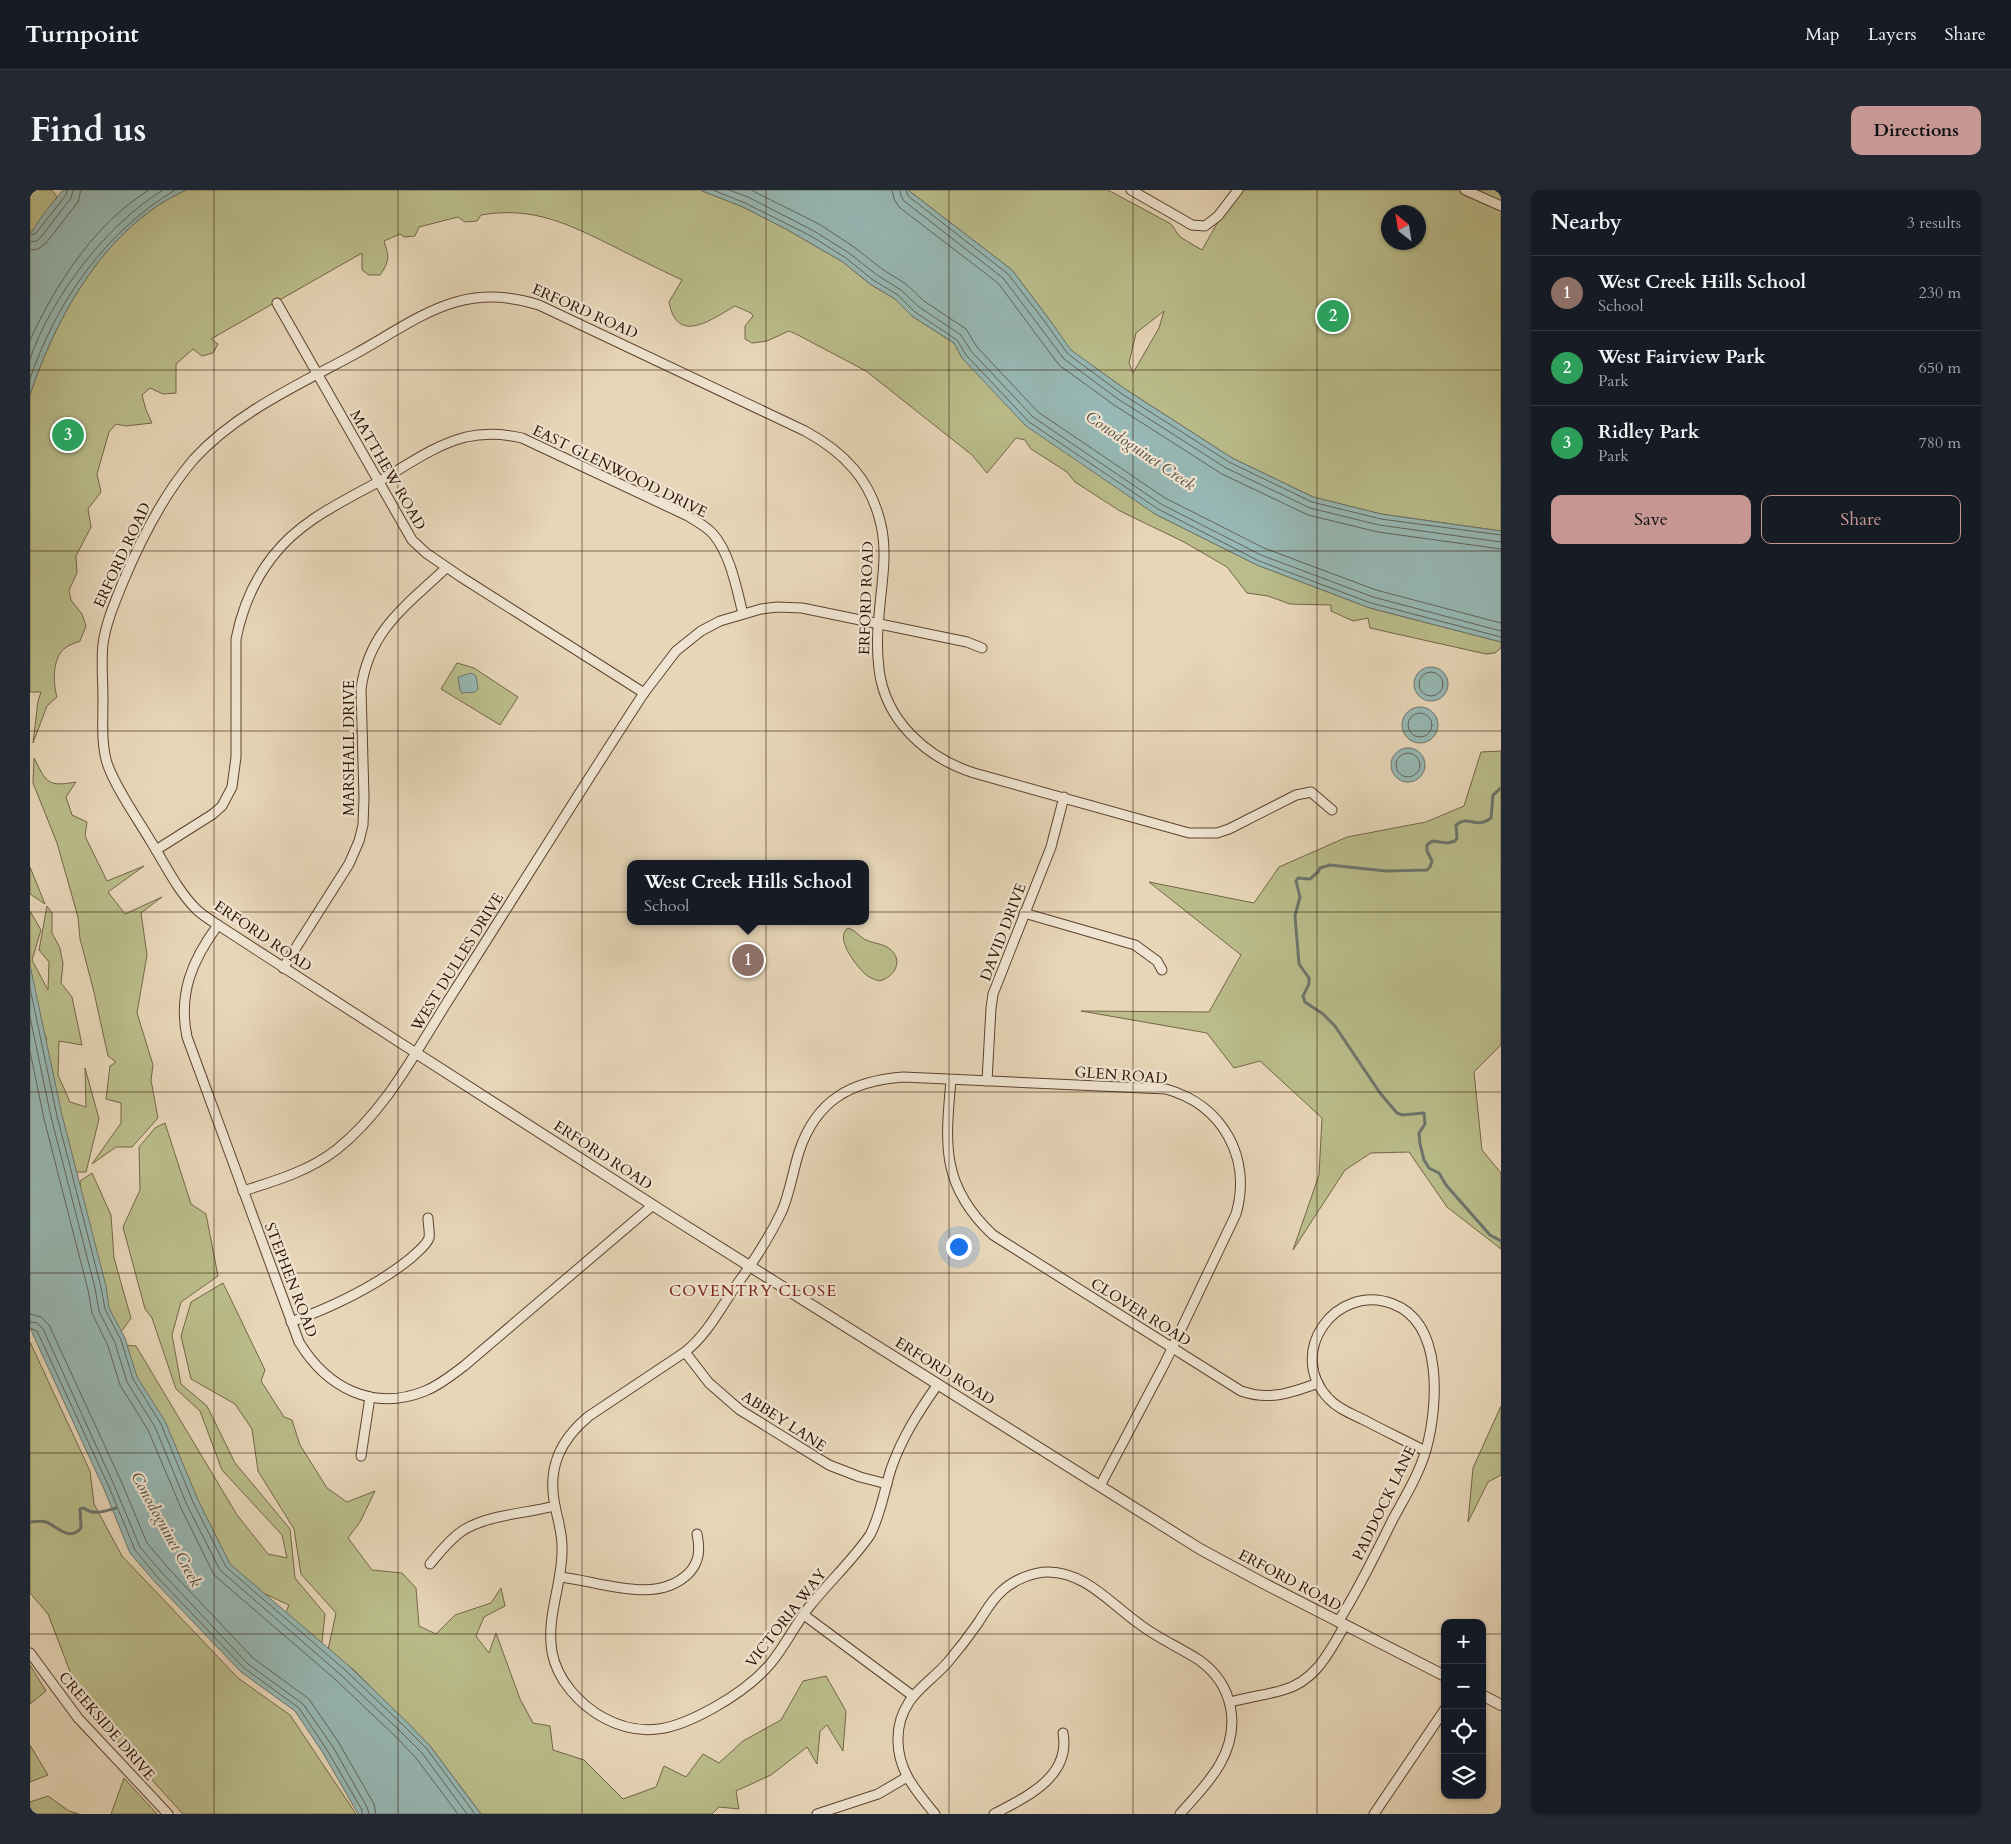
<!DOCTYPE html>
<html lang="en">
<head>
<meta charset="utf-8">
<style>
	:root { --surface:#171b24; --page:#242831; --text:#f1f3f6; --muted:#9ea1a6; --line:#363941; --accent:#c59692 }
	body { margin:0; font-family:Cardo,serif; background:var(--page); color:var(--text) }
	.controls { position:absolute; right:15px; bottom:15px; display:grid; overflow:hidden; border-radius:10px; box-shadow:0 1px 4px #0004 }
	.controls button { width:45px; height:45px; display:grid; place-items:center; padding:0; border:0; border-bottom:1px solid var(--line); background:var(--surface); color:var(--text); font:25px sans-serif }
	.compass { position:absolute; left:1351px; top:15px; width:45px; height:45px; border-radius:50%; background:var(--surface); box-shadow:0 1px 4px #0004; rotate:330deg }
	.you { position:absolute; left:928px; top:1056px; width:18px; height:18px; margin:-12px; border:4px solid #fff; border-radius:50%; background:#1a73e8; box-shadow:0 0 0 8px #1a73e833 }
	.badge { display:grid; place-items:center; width:32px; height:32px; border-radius:50%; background:var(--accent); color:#fff; font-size:16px; font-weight:700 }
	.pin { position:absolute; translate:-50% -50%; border:2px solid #fff; box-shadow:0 1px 5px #0006 }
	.popup { position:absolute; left:597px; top:670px; width:242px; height:65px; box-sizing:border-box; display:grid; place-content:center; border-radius:10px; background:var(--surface); filter:drop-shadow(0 1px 4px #0005); font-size:16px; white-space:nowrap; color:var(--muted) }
	.popup b { font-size:19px; color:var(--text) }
	.popup::after { content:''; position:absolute; left:50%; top:100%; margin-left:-10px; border:10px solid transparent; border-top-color:var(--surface) }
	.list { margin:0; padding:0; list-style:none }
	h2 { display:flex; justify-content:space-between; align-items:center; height:65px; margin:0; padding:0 20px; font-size:21px }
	h2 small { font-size:16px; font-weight:400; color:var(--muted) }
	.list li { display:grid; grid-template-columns:32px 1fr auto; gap:15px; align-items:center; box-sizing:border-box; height:75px; padding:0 20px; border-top:1px solid var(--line) }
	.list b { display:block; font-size:19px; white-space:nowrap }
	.list p { margin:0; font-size:16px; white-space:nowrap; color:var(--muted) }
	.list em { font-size:16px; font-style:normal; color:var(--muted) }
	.actions { display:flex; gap:10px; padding:15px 20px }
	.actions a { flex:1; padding:11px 0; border:1px solid var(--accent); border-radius:10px; text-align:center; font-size:18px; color:var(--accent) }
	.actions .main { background:var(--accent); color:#111 }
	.icon { flex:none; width:28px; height:28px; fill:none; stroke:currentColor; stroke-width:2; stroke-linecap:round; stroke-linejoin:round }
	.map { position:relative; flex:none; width:1471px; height:1624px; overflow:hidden; border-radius:10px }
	header { display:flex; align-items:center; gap:30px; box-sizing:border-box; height:70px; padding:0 25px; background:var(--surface); border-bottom:1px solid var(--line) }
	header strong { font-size:24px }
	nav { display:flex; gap:28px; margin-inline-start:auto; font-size:18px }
	.intro { display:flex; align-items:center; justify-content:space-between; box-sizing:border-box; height:120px; padding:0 30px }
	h1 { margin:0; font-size:35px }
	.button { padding:12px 22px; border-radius:10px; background:var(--accent); color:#111; font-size:18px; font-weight:700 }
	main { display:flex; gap:30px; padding:0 30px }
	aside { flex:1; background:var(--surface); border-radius:10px; box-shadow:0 1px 4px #0004 }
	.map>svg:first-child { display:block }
	.green { fill:#babd8b; stroke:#746646; fill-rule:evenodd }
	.water { fill:#97b8b4; stroke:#6d756c }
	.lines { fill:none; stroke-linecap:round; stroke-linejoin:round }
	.shore { stroke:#62645a; stroke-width:1 }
	.stream { stroke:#6d756c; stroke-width:3 }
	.minor-casing { stroke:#5c422e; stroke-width:11 }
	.tertiary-casing { stroke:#5c422e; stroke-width:12 }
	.minor { stroke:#efe4d1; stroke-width:9 }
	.tertiary { stroke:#efe4d1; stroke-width:10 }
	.grid { fill:none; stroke:#2d1000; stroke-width:1; stroke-opacity:0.55 }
	.labels { text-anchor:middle; stroke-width:4.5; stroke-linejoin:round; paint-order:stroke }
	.street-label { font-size:15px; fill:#2d1000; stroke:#efe4d1 }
	.water-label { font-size:16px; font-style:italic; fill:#524b3f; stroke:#efe4d1 }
	.neighbourhood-label { font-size:16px; letter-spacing:1px; fill:#7a1f14; stroke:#efe4d1 }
</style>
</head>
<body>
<header>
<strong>Turnpoint</strong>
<nav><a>Map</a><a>Layers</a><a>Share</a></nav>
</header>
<div class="intro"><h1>Find us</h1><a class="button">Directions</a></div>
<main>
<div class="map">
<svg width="1471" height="1624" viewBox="0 0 1471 1624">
	<rect width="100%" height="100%" fill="#e7d6b8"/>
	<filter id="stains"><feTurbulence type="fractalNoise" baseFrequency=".004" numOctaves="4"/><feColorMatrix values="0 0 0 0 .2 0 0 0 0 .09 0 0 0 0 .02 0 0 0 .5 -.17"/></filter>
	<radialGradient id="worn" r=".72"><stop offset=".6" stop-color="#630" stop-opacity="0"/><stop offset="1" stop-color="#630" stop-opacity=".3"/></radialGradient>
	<g class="green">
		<path d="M0,0h22l5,7 -27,37z"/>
		<path d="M156,0h514l43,17 43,22 57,33 27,22 25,15 17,17 42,27 8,15 193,156 102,51 113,43 131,34v6l-6,5 -9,1 -116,-26 -2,-10 -15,3 -22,-10v-6l-41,-1 -22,-8 -21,-3 -20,-26 -43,-25 -64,-31 -45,-29 -8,-10 -36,-23 -6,-9 -9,-2 -29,35 -15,-18 -106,-84 -70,-37 -7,-3 -22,10 -15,2 -7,-4v-13l8,-10 -2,-3 -16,-7c-23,13 -58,40 -66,-4l13,-22c-23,-11 -46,-22 -69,-34 -45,-22 -80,-40 -132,-31l-4,6 -12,1 -7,-5 -39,10 -4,9 -11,1 -4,-3 -16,7c5,15 6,20 -4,34h-11l-7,-5v-17l-151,86 7,5 -5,9 -11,3 -9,-7 -17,15v29l-13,1 -13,-6 -8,7 4,15 6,13 -26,3 -10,-2 -7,8 -12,42 4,18 -13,17 3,18 -15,29 1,17 -8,17 2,10 11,14 4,12 -6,15c-5,2 -11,4 -15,7 -13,10 -12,35 -8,49l-10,9 -14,37 5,-42 3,-9h-11v-297c26,-79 76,-169 156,-205z"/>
		<path d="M878,0h200l63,34 9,13 22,13 34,-60h265v341l-120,-17 -68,-17 -81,-39 -107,-69 -55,-39 -21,-31 -37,-49zM1358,22h30v30h-30zM1134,121l-5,17 -26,45 -4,-10 7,-30z"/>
		<path d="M427,473l17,5 44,29 -18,28 -59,-36z"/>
		<path d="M1471,561v294l-27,27 8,78 19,23v76l-54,-42 -38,-55 -38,1 -26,17 -52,80 26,-75 3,-57 -62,-57 -26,7 -27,-35 -126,-22 128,1 32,-57 -92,-73 105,21 25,-36 68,-30 79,-15 38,-16 17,-54z"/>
		<path d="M4,568c13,25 13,29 42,24l-10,15 6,18 15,7 -2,14 22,45 37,-15 -36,26 17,22 37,-17 -21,16 6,42 -10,58 16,52 -2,15 7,38 -26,29h-16l-24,17 29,-41v-20l-15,-4 4,-33 6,-4 -8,-6 -15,-68 -13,-49 -2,-22 -21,-74 -24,-60z"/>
		<path d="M0,677l15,37 -15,-10z"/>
		<path d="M17,716l5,7v20l8,15 3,16 -2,19 11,14 10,48 -23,-4 -1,34 12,27 16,5 -1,-39 14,51 -13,53h-10l-36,-119 7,-14 -17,-37v-91l11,19 -9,30 16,30 1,-28 -10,-12z"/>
		<path d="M818,738c7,2 10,7 16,11 7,4 16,4 23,8 18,11 9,30 -8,34 -6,-2 -11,-4 -15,-8 -8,-8 -30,-35 -16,-45z"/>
		<path d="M135,933l26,81 15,10 12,62 -37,26 -9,33 9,49 26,22 28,57 55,66 5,49 30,36 -3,28 -13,-4 -25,-22 5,-11 -37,-17 -24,-21 -108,-222 16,1 101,169 31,39 19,4 -5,-23 -60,-65 -22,-59 -24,-22 -24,-71 -7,-9 -22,-82 17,-37 -1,-43 16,-19z"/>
		<path d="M62,983l19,42 3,43 17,60 -10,14 -15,-29 -24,-88 -2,-34z"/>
		<path d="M193,1093l42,87 -4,11 23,36 8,3 8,25 27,43 20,14 28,-11 -15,31 -12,16 24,32 30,3 14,15 3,38 17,8 19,-19 36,-12 10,-15 4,18 -21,11 -8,19 13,17 7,-20 24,66 13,24 17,3 3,24 31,10 39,39 33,-12 8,-21 22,11 17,-23 16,9 24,-22 38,-21 22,-39 23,-5 20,35 -3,40 -16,-26 -7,6 -3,33 -10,-17 -36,28 -35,16 3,18 -20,-2 -7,7h-231l-51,-68 -76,-76 -26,-20 8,-37 -35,-39 -7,-45 -36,-58 -6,-42 -17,-25 -44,-25 -10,-43 10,-34z"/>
		<path d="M0,1152l60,129 4,33 28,52 116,122 52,37 66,99h-173l-101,-111 -34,-89 -18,-21z"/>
		<path d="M1471,1216v69l-13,7 -20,40 5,-54z"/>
		<path d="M0,1475l16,26 -16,13z"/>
		<path d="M0,1555l18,30 -18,7z"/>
		<path d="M94,1588l33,36h-46z"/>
		<path d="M18,1606l21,15 10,3h-49v-12z"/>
	</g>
	<g class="water">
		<path d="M33,0h123c-80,36 -130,126 -156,205v-161l15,-22z"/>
		<path d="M670,0h208l104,80 37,49 22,31 54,39 107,69 81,39 68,17 120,17v111l-131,-34 -113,-43 -102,-51 -129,-88 -64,-68 -8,-15 -42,-27 -17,-17 -25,-15 -27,-22 -57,-33 -43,-22z"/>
		<circle cx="1401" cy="494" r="17"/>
		<path d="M441,483l5,3 2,13 -3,3 -13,1 -2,-3 -2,-13z"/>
		<circle cx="1390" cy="535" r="18"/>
		<circle cx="1378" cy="575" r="17"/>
		<path d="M0,775l32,150 44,171 3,22 16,30 12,39 28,44 33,79 32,64 119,102 60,58 21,22 51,68h-123l-35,-61 -28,-42 -54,-39 -86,-90 -25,-29 -26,-64 -74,-161z"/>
	</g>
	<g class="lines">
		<g class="shore">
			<path d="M683,0l32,13 66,33 35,22 27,22 25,15 17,17 42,28 9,15 63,67 129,87 101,52 112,42 130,34"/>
			<path d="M699,0l19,7 66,34 35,22 28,22 24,15 18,17 42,28 10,16 62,66 128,87 100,51 112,42 128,34"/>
			<path d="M721,0l68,34 35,23 28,22 24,15 18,17 42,28 11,18 61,65 127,86 99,50 112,42 125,33"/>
			<path d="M862,0l2,9 5,8 99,76 61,82 55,40 108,69 86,41 70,17 123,17"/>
			<path d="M870,0l1,6 3,5 99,77 61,81 54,40 108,69 84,40 69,17 122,17"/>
			<path d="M876,0l2,6 100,78 37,48 23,32 54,40 107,68 83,40 69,17 120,16"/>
			<path d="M0,46l6,-3 30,-38 1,-5"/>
			<path d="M0,52l7,-1 4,-4 30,-39 2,-8"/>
			<path d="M0,60l8,-1 8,-6 32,-41 3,-12"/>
			<path d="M0,150c26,-56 65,-117 119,-150"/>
			<path d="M0,169c21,-62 77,-135 133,-169"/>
			<path d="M0,189c26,-77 75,-147 145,-189"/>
			<circle cx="1401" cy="494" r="12"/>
			<circle cx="1390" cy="535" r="12"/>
			<circle cx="1378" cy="575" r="12"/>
			<path d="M0,798l27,128 44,171 4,22 16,31 12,39 28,45 32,78 33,65 119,103 60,57 22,22 48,65"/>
			<path d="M0,827l21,100 44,171 4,23 16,32 12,39 28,45 32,78 33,65 121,105 60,57 21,21 45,61"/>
			<path d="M0,861l14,68 44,171 4,23 16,33 12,39 28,45 33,78 33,67 122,105 60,57 20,21 42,56"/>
			<path d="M0,1124l11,3 8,8 72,156 26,62 22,26 84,89 56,41 30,44 35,61 2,10"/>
			<path d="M0,1132l7,1 6,6 71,156 26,62 23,27 85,90 55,40 30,43 34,60 2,7"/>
			<path d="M0,1138l7,3 72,156 26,63 24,29 85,89 55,40 28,42 35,60v4"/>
		</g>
		<g class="stream">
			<path d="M1471,598l-8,7 -2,23c-16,12 -22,-4 -35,7l1,13 -2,3 -7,2 -16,-2 -5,4v6l5,10 -2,6 -3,3 -41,1 -56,-6 -10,3 -2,4 -8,7 -12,-1 -2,3 4,16 -5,19 4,48 10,14v6l-6,12 2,6 18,12 12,12 45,67 17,20 5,2 22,-2 1,11 -6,9 1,11 4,16 5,8 10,5 7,12 44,50 11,6"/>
			<path d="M0,1332c5,0 12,-2 16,0 12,5 23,20 35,6l-1,-19 4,-1c10,8 20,3 32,0"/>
		</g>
		<g class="minor-casing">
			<g id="minor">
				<path d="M1101,0l61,35 13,1 13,-10 20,-26"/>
				<path d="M1435,0l36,16"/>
				<path d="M247,113l135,237 14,13 35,24 183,116"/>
				<path d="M126,660l57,-36 9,-8 10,-19 4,-30v-118c6,-30 18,-59 37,-83 27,-35 67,-53 105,-74 28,-16 56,-37 88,-45 18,-4 38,-3 56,1l166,78c9,6 18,10 25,18 17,19 24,56 30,80"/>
				<path d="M994,723l111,32 22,16 5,9"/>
				<path d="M188,735c-26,35 -40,69 -31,112l112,305c28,46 74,70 126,49 15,-6 27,-16 39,-25l189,-161"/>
				<path d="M253,778l66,-104 10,-23 4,-16 1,-27 -3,-109c8,-59 45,-83 85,-121"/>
				<path d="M386,863l-198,-128c-8,-5 -16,-10 -22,-16 -19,-19 -32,-47 -46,-69 -13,-22 -35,-53 -43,-77 -6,-20 -4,-43 -4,-64 0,-18 -2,-37 0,-55 3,-22 12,-42 20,-62 18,-43 40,-87 71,-123 43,-47 106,-75 161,-105 65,-36 106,-74 184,-49l266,126c39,21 66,49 76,94 7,30 0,61 -2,91 -2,17 -2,36 0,53 6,52 48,89 95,104l215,60h28l12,-4 67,-34 15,-3 21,18"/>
				<path d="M921,890c-6,66 -10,106 42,155l248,156c28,10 50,2 77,-8"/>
				<path d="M957,891l4,-73 2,-14 58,-147 13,-50"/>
				<path d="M213,1001c32,-10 66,-20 93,-41 52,-41 82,-103 117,-157 64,-100 126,-201 191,-300l32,-42 25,-20 19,-10 41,-12 16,-2 25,1 165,34 15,6"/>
				<path d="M261,1132c44,-16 84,-35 120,-64 6,-6 15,-12 18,-20 1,-6 -1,-14 -1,-20"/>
				<path d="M655,1162l24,31 31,27 89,55 31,12 27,7"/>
				<path d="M908,1194c-19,27 -36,53 -47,85 -7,22 -10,45 -21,66 -18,26 -41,47 -61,72 -14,18 -24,39 -38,56 -16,19 -35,32 -56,44 -37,21 -70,33 -111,11 -24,-13 -47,-38 -52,-66 -6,-35 10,-67 10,-101 1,-16 -4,-30 -7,-45 -8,-38 5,-66 34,-90l96,-64c26,-21 38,-50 58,-76 15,-21 28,-42 39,-65 8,-19 11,-40 17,-59 17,-52 52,-71 104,-75l263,12c57,16 86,69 70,125l-71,149 -65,123"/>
				<path d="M331,1266l9,-59"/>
				<path d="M400,1374c10,-12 19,-24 32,-33 27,-17 62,-17 93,-25"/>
				<path d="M530,1387c40,4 96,29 129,-4 11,-12 11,-24 8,-39"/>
				<path d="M774,1425l109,81"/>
				<path d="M1308,1432c21,-33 38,-69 55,-103 12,-22 26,-45 33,-69 12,-43 18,-127 -33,-146 -58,-22 -108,50 -64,95 10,11 26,16 39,23 19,10 38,19 57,29"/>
				<path d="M0,1463l48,65 90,96"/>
				<path d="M1201,1512c17,-5 35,-7 52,-12 33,-9 46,-38 62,-65"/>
				<path d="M787,1624l61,-20 29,-17"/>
				<path d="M905,1624c-19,-23 -38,-44 -37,-76 0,-12 4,-25 11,-36 10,-15 27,-26 39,-40 11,-13 21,-26 30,-39 8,-12 14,-24 25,-33 11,-10 30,-18 45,-18 37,0 62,31 90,51 19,15 41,24 61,37 35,25 42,67 21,104 -10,18 -26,34 -40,50"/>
				<path d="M964,1624c32,-17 77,-37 69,-81"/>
				<path d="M1344,1624l71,-105"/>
			</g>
		</g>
		<g class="tertiary-casing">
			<g id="tertiary">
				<path d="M386,863l249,160 535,336 63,34 182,93"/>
				<path d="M1452,1505l19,10"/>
			</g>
		</g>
		<use href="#minor" class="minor"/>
		<use href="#tertiary" class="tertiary"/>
	</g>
	<path class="grid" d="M184,0v1624M368,0v1624M552,0v1624M736,0v1624M919,0v1624M1103,0v1624M1287,0v1624M0,180h1471M0,361h1471M0,541h1471M0,722h1471M0,902h1471M0,1083h1471M0,1263h1471M0,1444h1415M1452,1444h19"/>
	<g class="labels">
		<g class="street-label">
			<text transform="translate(555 121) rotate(24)" y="5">ERFORD ROAD</text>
			<text transform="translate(358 280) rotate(60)" y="5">MATTHEW ROAD</text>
			<text transform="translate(590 281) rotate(26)" y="5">EAST GLENWOOD DRIVE</text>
			<text transform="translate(92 365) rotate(-65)" y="5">ERFORD ROAD</text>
			<text transform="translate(836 408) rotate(-88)" y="5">ERFORD ROAD</text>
			<text transform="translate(319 558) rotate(-90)" y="5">MARSHALL DRIVE</text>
			<text transform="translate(973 742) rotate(-69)" y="5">DAVID DRIVE</text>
			<text transform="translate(233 746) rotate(34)" y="5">ERFORD ROAD</text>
			<text transform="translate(427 772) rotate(-58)" y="5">WEST DULLES DRIVE</text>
			<text transform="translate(1091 885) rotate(4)" y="5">GLEN ROAD</text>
			<text transform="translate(573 965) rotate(33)" y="5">ERFORD ROAD</text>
			<text transform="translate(261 1090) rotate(69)" y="5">STEPHEN ROAD</text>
			<text transform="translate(1111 1122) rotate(32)" y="5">CLOVER ROAD</text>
			<text transform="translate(915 1181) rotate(32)" y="5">ERFORD ROAD</text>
			<text transform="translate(754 1231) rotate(33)" y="5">ABBEY LANE</text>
			<text transform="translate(1354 1313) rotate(-64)" y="5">PADDOCK LANE</text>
			<text transform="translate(1260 1390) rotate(28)" y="5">ERFORD ROAD</text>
			<text transform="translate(756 1428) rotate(-52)" y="5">VICTORIA WAY</text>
			<text transform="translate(77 1536) rotate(49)" y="5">CREEKSIDE DRIVE</text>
		</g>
		<g class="water-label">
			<text transform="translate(1111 260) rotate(34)" y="6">Conodoguinet Creek</text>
			<text transform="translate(137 1339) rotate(61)" y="6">Conodoguinet Creek</text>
		</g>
		<g class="neighbourhood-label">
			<text x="723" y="1106">COVENTRY CLOSE</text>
		</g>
	</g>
	<rect width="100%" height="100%" filter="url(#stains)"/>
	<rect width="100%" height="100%" fill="url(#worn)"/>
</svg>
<div class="controls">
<button>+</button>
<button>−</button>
<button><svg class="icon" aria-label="locate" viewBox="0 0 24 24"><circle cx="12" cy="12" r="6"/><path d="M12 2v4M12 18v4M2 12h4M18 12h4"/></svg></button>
<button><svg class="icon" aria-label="layers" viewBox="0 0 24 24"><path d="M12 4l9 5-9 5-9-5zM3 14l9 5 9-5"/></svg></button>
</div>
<svg class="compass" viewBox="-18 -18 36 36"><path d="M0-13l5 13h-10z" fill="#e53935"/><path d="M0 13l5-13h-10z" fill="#9ea1a6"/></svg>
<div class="you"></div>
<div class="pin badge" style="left:718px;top:770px;background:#8d6e63">1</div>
<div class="popup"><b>West Creek Hills School</b>School</div>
<div class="pin badge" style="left:1303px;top:126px;background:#2e9e5b">2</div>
<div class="pin badge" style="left:38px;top:245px;background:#2e9e5b">3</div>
</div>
<aside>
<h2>Nearby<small>3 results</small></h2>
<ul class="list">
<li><span class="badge" style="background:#8d6e63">1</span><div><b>West Creek Hills School</b><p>School</p></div><em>230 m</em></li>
<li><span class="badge" style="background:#2e9e5b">2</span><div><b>West Fairview Park</b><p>Park</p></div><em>650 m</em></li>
<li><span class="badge" style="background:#2e9e5b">3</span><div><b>Ridley Park</b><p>Park</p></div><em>780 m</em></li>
</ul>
<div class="actions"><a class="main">Save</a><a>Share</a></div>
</aside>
</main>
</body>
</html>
